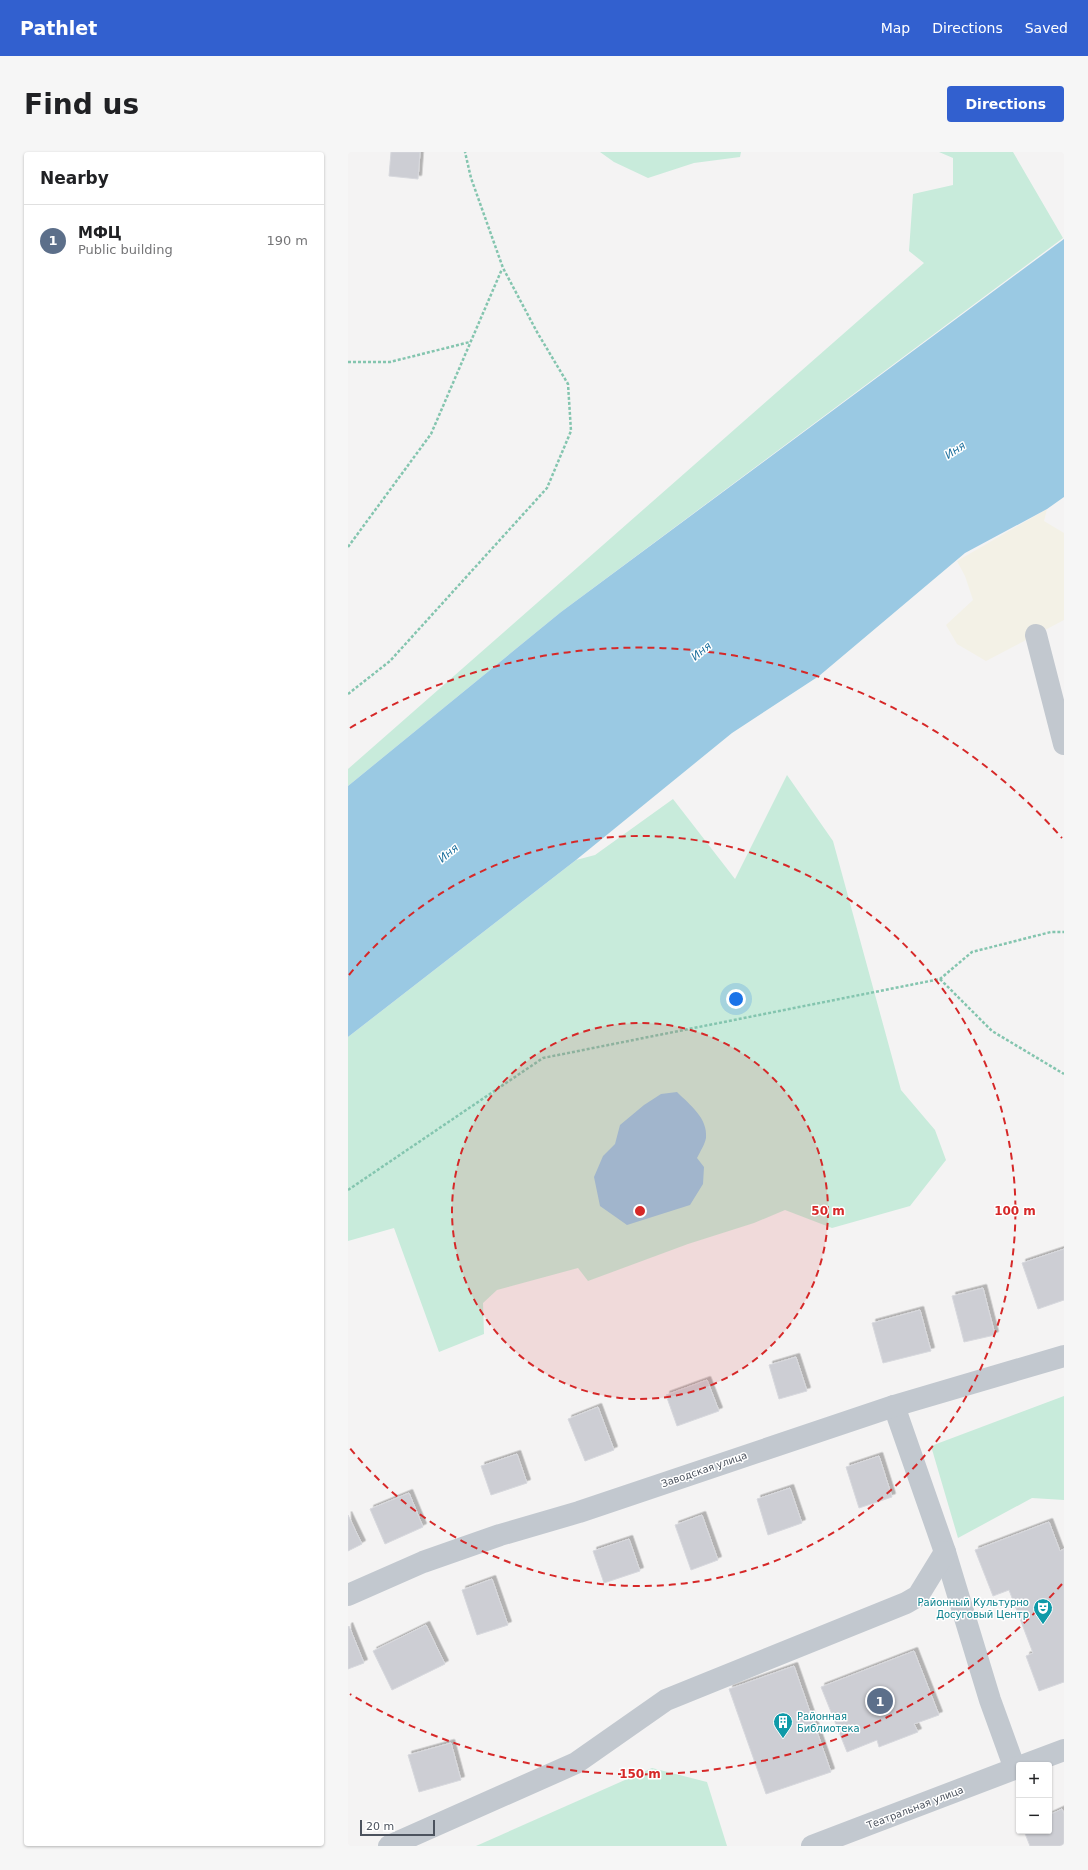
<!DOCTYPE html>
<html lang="en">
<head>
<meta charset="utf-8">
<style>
	:root { --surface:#fff; --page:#f6f6f6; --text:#202124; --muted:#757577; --line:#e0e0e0; --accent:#3260cf }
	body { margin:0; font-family:"DejaVu Sans",sans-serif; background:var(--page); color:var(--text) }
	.controls { position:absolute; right:12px; bottom:12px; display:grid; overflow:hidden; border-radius:4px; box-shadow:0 1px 3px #0004 }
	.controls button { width:36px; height:36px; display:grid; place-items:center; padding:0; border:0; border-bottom:1px solid var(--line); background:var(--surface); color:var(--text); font:20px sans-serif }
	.scale { position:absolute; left:12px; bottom:10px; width:75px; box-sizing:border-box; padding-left:4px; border:2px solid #4c535e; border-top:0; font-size:11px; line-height:14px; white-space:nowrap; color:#4c535e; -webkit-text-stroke:3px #fff; paint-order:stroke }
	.you { position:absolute; left:388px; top:847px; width:14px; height:14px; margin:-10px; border:3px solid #fff; border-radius:50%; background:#1a73e8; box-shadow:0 0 0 6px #1a73e833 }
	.badge { display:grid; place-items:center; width:26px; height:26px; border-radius:50%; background:var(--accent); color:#fff; font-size:13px; font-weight:700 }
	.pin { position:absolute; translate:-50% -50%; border:2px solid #fff; box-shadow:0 1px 4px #0006 }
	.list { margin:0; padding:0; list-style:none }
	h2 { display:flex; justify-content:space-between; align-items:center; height:52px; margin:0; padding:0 16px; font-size:17px }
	h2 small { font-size:13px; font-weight:400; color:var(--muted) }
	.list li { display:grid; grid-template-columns:26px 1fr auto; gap:12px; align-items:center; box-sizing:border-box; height:72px; padding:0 16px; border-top:1px solid var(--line) }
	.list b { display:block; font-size:15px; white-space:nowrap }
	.list p { margin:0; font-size:13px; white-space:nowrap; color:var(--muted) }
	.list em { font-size:13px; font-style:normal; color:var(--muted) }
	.map { position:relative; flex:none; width:716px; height:1694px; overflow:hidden; border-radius:4px }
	header { display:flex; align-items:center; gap:24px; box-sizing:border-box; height:56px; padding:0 20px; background:var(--accent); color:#fff }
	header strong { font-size:19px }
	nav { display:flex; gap:22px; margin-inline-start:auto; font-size:14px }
	.intro { display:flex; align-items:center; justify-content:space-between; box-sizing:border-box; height:96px; padding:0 24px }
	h1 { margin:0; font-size:28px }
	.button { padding:10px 18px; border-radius:4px; background:var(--accent); color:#fff; font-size:14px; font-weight:700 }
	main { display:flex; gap:24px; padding:0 24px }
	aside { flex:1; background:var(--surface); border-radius:4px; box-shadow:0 1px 3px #0004 }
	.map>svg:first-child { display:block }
	.green { fill:#c8ebdb }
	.sand { fill:#f3f1e6 }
	.water { fill:#9ac9e3 }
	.building { fill:#cdced4; stroke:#d7d8dd; filter:url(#shadow) }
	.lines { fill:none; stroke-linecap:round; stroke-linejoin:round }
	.path { stroke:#84c5af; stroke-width:2.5; stroke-dasharray:3 2; stroke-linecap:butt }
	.minor { stroke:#c2c8cf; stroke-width:22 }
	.ring { fill:none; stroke:#d62828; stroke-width:2; stroke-dasharray:7 5 }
	.labels { text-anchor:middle; stroke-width:3; stroke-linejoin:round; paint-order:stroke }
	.street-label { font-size:10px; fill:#4c535e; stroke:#fff }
	.culture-label { font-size:10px; fill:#0d838f; stroke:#fff; text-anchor:end }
	.water-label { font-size:11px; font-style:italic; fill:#1f719e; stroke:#fff }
	.centre { fill:#d62828; stroke:#fff; stroke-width:2 }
	.ring-label { font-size:12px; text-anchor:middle; font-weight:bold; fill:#d62828; stroke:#fff; stroke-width:3; stroke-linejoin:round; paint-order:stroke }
</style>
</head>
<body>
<header>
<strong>Pathlet</strong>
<nav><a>Map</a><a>Directions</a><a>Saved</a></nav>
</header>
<div class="intro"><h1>Find us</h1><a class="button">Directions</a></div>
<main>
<aside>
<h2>Nearby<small></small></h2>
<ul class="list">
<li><span class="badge" style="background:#5c6f8a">1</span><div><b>МФЦ</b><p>Public building</p></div><em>190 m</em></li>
</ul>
</aside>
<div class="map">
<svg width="716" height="1694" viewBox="0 0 716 1694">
	<defs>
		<filter id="shadow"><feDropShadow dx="3.5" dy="-3.5" stdDeviation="0" flood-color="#0004"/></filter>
	</defs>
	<rect width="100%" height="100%" fill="#f4f3f3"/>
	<g class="green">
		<path d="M252,0h141l-1,5 -46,6 -46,15 -34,-16z"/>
		<path d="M591,0h74l50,86 -502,374 -213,174v-17l576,-506 -15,-12 4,-57 40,-9v-27z"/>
		<path d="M439,623l46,66 68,249 34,40 11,30 -36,46 -78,22 -47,-18 -31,13 -66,21 -100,37 -10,-13 -81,22 -14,13 1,31 -45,18 -45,-124 -46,13v-204l228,-177 19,-5 78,-56 62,80z"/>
		<path d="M716,1244v104l-32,-2 -74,40 -27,-92z"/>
		<path d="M304,1616l55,14 20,64h-251z"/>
	</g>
	<path class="sand" d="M699,357l-3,12 20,12v87l-78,41 -29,-17 -11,-19 27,-25 -8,-24 -8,-15z"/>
	<g class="water">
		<path d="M716,87v258l-17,12 -82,44 -146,123 -87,57 -156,127 -228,177v-251l213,-174z"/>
		<path d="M329,940c13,13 31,26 29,46 -1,6 -6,14 -9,20l7,9 -1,17 -13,21 -63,20 -27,-19 -6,-29 9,-21 12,-12 5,-19 24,-20 17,-11z"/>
	</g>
	<g class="building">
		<path d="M43,0h29l-2,27 -29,-3z"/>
		<path d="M716,1097v51l-26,9 -16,-46z"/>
		<path d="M635,1136l12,47 -31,7 -12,-46z"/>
		<path d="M572,1158l11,41 -48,12 -11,-40z"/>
		<path d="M448,1205l11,34 -28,8 -10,-34z"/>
		<path d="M359,1228l12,31 -42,15 -11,-31z"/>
		<path d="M250,1255l16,43 -29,11 -17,-42z"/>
		<path d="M169,1302l10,29 -36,12 -10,-29z"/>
		<path d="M531,1304l13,41 -33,11 -13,-41z"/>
		<path d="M442,1336l12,35 -34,12 -11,-36z"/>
		<path d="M61,1341l14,34 -38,17 -15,-35z"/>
		<path d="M0,1363l14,29 -14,7z"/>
		<path d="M354,1363l16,45 -27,10 -16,-45z"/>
		<path d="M701,1370l11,29 4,-2v133l-25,9 -13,-35 7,-3 -24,-63 -16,6 -18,-46z"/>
		<path d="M281,1387l11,32 -36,12 -11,-32z"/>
		<path d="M144,1427l16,46 -31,10 -15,-45z"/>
		<path d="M78,1473l19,39 -53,26 -19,-39z"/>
		<path d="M1,1474l15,37 -16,6v-42z"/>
		<path d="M566,1499l25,64 -25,9 4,8 -39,15 -2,-7 -30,12 -26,-65z"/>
		<path d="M446,1514l37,106 -65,22 -37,-105z"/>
		<path d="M103,1591l10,37 -42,12 -11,-37z"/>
		<path d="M714,1657l2,5v30l-4,2h-30l-6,-15h25v-16z"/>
	</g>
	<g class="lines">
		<g class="path">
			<path d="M0,210h42l80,-20"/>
			<path d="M0,395l83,-113 71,-165"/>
			<path d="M0,542l42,-33 157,-173 24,-57 -3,-47 -31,-52 -34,-64 -32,-90 -6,-26"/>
			<path d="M592,827l52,52 72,43"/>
			<path d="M0,1038l195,-132 397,-79 32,-27 79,-20h13"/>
		</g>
		<g class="minor">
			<path d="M688,483l28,109"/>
			<path d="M546,1254l51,146 45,148 25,69"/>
			<path d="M0,1443l75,-33 77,-27 79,-23 315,-106 170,-50"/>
			<path d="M676,1613l40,-15"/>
			<path d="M41,1694l187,-83 90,-63 240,-97 12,-7 27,-44"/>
			<path d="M464,1694l207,-79"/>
		</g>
	</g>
	<circle cx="292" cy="1059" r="188" fill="#d62828" fill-opacity=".12"/>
	<g class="ring">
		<circle cx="292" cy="1059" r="188"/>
		<path d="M1 823A375 375 0 1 1 1 1295"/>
		<path d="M714 1432A563 563 0 0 1 2 1542M2 576A563 563 0 0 1 714 686"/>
	</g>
	<defs>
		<g id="theatre-pin" transform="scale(1)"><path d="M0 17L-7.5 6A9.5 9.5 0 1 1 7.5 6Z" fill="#0f9aa8" stroke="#fff"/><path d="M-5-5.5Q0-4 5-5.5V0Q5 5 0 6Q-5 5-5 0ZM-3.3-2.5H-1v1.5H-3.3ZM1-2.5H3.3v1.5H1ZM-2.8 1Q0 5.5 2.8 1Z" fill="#fff"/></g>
		<g id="building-pin" transform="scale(1)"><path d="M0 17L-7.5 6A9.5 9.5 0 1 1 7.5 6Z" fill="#0f9aa8" stroke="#fff"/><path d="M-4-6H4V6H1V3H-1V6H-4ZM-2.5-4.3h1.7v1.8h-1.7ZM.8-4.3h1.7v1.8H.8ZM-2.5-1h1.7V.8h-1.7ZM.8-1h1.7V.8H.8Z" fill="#fff"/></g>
	</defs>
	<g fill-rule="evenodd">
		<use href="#theatre-pin" x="695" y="1456"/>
		<use href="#building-pin" x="435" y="1570"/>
	</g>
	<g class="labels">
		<g class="street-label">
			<text transform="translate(356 1317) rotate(-19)" y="4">Заводская улица</text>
			<text transform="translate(567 1655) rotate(-21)" y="4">Театральная улица</text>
		</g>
		<g class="culture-label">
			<text x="681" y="1454">Районный Культурно<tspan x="681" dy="12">Досуговый Центр</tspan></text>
			<text x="449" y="1568" text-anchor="start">Районная<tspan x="449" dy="12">Библиотека</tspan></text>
		</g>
		<g class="water-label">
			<text transform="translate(607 298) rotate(-33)" y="4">Иня</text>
			<text transform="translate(353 499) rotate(-39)" y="4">Иня</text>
			<text transform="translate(100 701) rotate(-39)" y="4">Иня</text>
		</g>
	</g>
	<circle cx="292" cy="1059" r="6" class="centre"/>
	<g class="ring-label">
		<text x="480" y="1063">50 m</text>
		<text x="667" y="1063">100 m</text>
		<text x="292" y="1626">150 m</text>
	</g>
</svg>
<div class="controls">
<button>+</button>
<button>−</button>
</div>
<div class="scale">20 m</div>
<div class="you"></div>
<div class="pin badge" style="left:532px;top:1549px;background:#5c6f8a">1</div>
</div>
</main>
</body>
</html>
